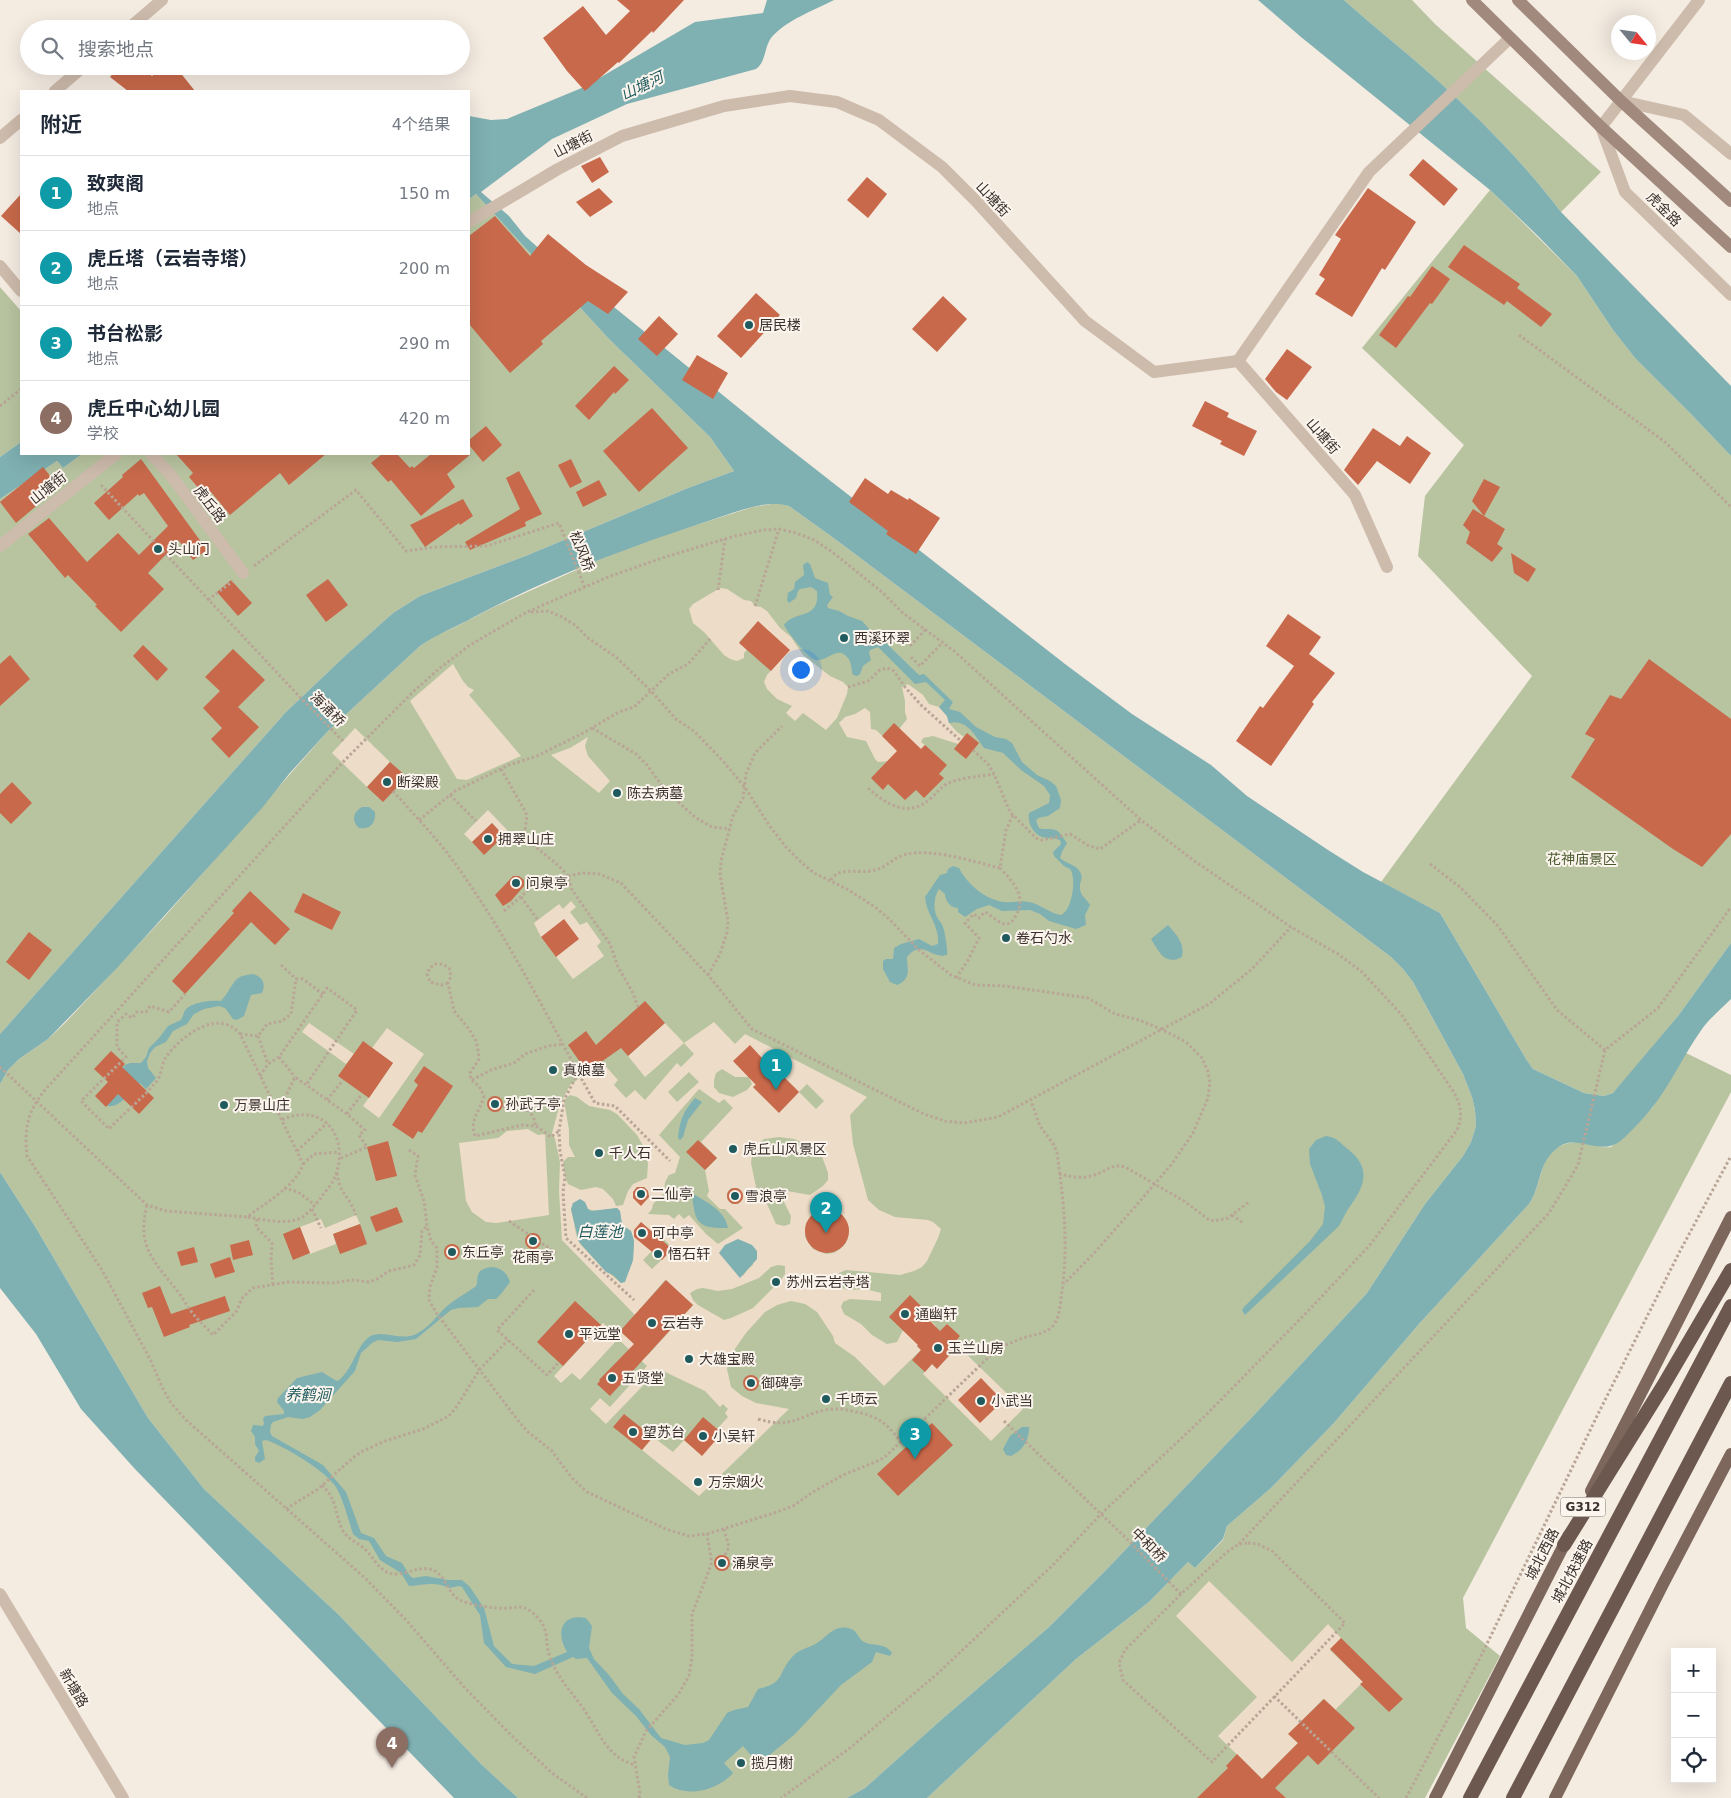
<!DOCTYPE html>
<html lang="zh">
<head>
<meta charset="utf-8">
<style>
	:root { --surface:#fff; --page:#f2f2f3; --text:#1f2937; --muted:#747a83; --line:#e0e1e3; --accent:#1f5a5e }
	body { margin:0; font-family:"DejaVu Sans","Noto Sans SC",sans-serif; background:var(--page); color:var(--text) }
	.controls { position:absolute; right:15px; bottom:15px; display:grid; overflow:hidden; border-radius:0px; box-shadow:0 5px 20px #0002 }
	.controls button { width:45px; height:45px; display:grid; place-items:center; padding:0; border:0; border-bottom:1px solid var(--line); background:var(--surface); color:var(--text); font:25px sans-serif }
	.compass { position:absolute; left:1611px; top:15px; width:45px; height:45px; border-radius:50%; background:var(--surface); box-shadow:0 5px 20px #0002; rotate:119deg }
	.you { position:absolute; left:800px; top:669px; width:18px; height:18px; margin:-12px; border:4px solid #fff; border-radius:50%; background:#1a73e8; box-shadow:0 0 0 8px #1a73e833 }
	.badge { display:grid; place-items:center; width:32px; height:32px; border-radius:50%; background:var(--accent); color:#fff; font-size:16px; font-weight:700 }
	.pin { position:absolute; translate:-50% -41px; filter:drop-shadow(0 1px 2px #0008) }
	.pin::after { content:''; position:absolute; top:26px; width:18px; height:15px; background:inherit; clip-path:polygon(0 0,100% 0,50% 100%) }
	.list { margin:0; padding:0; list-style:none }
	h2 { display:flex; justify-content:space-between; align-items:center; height:65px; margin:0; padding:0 20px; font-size:21px }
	h2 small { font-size:16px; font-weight:400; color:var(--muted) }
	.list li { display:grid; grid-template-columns:32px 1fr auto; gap:15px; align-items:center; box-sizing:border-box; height:75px; padding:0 20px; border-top:1px solid var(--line) }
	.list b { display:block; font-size:19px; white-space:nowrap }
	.list p { margin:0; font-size:16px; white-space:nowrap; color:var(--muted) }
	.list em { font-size:16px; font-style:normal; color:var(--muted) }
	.icon { flex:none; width:28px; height:28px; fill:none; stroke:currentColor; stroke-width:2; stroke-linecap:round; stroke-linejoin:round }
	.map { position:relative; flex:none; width:1731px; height:1798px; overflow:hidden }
	.search { position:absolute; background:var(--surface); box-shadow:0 5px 20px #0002; left:20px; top:20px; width:450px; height:55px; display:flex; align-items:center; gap:12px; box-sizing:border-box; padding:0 18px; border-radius:28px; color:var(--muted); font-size:19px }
	.panel { position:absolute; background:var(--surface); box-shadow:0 5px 20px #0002; left:20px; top:90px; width:450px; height:365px; border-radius:0px }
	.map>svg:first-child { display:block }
	.green { fill:#b8c4a0 }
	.plaza { fill:#ecdcc8; fill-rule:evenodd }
	.water { fill:#7fb0b2 }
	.building { fill:#c8694b }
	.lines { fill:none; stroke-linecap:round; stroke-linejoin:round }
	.path { stroke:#b9a596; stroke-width:3; stroke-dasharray:2.5 2.5; stroke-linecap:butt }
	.minor { stroke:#cdbbac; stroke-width:12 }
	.tertiary { stroke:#cdbbac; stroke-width:12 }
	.secondary { stroke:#a18a7d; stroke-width:12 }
	.primary { stroke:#7d675c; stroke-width:12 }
	.trunk { stroke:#6c584f; stroke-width:14 }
	.poi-dot { fill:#1f5a5e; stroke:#fbf5ee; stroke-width:2 }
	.labels { text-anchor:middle; stroke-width:4; stroke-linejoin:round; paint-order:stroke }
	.shield { fill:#fbf5ee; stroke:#756b66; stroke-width:1 }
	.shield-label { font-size:12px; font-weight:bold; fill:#3b302b }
	.street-label { font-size:14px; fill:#3b302b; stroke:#fbf5ee }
	.poi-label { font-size:14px; fill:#3b302b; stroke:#fbf5ee; text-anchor:start }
	.park-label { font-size:14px; fill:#4a5a2e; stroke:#fbf5ee }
	.water-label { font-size:15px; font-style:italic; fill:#1f5a5e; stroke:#fbf5ee }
</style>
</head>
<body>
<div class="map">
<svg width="1731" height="1798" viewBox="0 0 1731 1798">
	<rect width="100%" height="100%" fill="#f4ebe1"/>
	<g class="green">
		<path d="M1344,0h68l23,24 166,148 -40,40c-36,-48 -80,-92 -125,-133 -30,-27 -62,-52 -92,-79z"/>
		<path d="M1490,190l87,86 36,54 22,28 55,55 41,43v487l-53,73 -59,71 -6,6 -9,3 -20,-3 -51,-24 -7,-10 -86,-146 -59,-31 151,-206 -114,-120 7,-60 39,-51 -102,-97z"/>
		<path d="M476,194l132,144 102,99 24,34 -46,17 -160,67 -108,41 -27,17 -46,41 -62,59 -285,321v-535l57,-38 6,7 19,-14h387v-255z"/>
		<path d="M0,287l21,24v131l-21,15z"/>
		<path d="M772,504h10l7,2 46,33 556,418 12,12 10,13 50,92 9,23 3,13 1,16 -5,16 -8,14 -38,48 -58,89 -112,121 -149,156 -57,57 -108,93 -76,68 -18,10h-329l-37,-34 -142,-149 -135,-126 -56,-71 -112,-190 -36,-56v-88l8,-14 11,-11 29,-20 17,-16 101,-108 162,-184 92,-85 15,-10 18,-8 41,-21 109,-49 61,-23 89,-28z"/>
		<path d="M1686,1053l45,22v17l-268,506 3,30 34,28 -75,142h-498l149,-139 73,-57 39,-40 7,6 28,-28 4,-14 44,-38 62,-64 86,-100 110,-120c17,-25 7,-58 47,-62 12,-1 23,7 35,5l41,-39z"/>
	</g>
	<g class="plaza">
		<path d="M720,588l7,1 17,11 7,1 4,5 6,1 6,4 13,17 11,9 12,18 27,21 13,6 5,5 -1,7 -10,24 -11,12 -23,-17 -8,8 -9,-8 6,-7 -15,-7 -10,-10 -3,-7 3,-7 22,-25 -31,-28 -19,20 8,8 -3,3v5l-7,3 -7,-2 -6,-4 -20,-23 -11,-9 -4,-14 4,-5z"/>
		<path d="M453,664l10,17 5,6 6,3 -5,5 52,61 -54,24 -10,-1 -47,-78z"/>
		<path d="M908,684l15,11 6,9 10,3 8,9 2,7 8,9 7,5 -6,7 -25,-8 -10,2 -2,4 4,3 -4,4 10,10 -21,23 -20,-21 -12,1 -3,-3 -9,-18 -19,-4 -8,-14 6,-6 10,-3 10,-6 5,4 1,17 5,1 33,31 11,-12 -21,-20 8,-10 -2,-7v-11l-3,-14z"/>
		<path d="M355,728l35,34 -23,25 -35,-34z"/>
		<path d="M588,737l-3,9 3,10 22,25 -11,12 -48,-38 19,-7z"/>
		<path d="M488,810l20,21 -4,5 -12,-13 -20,19 -8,-8z"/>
		<path d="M571,901l5,6 -6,5 10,13 7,-3 14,20 -4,4 7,10 -31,23 -32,-42 -7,-14 25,-19 4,5z"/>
		<path d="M714,1022l21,22 10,-10 122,63 -17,18 3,29 15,56 11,10 16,7 33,3 5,2 8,7 -3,9 -11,23 -5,6 -8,4 -14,4 -54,-5 -7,3 -3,6 1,4 3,4 8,3 17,-1 16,4v8l-31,-2 -7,3 -2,5 3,7 17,10 11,11 15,9 10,-2 6,-12 18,-19 15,15 -19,20 4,4 -37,36 -29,-29 -20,-14 -2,-7 -16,-24 -12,-8 -14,-3 -14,4 -12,7 -19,21 -16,23 -2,6 -1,7 4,18 11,9 14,7 33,6 -90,87 -57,-46 11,-13 20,15 11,-12 18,15 15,-26 11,-12 -3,-4 3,-4 -5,-5 -3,3 -15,-16 -46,-22 -53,55 -16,-15 10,-11 10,9 37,-41 -29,-27 -38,41 -8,-7 -11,10 -7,-7 49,-53 13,12 4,-4 27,25 46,-51 -28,-25 -30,35 -73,-75 -3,-49 1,-29 -5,-23 -3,-6 8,-29 10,-19 32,-23 16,18 -4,5 12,13 9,-8 10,10 32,-37 4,4 13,-13 -10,-11 -39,34 -17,-21 37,-33 19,20zM773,1067l26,25 -20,20 -26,-25zM722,1069l13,8h14l3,7 -5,6 -14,7 -14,-4 -5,-6v-7l2,-7zM689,1072l10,10 -22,20 -9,-10zM807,1084l17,17 -8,8 -17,-17zM699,1089l20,14 5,-4 9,9 -32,34 16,16 -12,12 4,21 -2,5 13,13h5l18,19 -25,16 -12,-10 -17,-19 -5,4 -5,-5 -5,5 -5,-4 -21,-1 4,-5 1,-5 11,-11 1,-11 4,-7 6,-2 5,-16 -21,-22zM570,1095l7,2 12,9 21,4 7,4 20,21 8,14 3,15 -1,14 -14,6 -5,7 -5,14 -7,1 -3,-7 -10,-10 -7,-2 -15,3 -13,-6 -3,-7 -2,-15 5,-5h7l-6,-12v-15l-5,-30zM779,1137l15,2 20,8 6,4 8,22v7l-5,6 -13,9 -23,-4 -6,5 10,20 -1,8 -6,2 -8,-2 -9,-20 -10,-12 -6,-29 2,-14 5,-5 6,-5zM637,1187h7l4,4 1,6 -5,5 -11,-4v-6zM731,1188h7l4,4 1,7 -5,5h-6l-5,-5v-6zM617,1208l3,3 2,14 9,6 3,10 -1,19 -4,11 -8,12 -17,-14 -23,-24 -4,-7 -6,-29h17l7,2zM823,1209l14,2 6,5 6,13 -1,8 -3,7 -5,5 -6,4 -8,1 -13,-5 -8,-12 1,-14 10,-11zM664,1239l9,10 -21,20 -9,-9zM745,1244l7,1 1,20 -6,5 -4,6zM778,1265l7,1v8l-4,6 -28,28 -22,10 -7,2 -26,-15 -5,-5 -3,-7 7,-4 6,-1 15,3 14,-2 27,-11 12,-11z"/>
		<path d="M309,1023l45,31 -8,10 -44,-32z"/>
		<path d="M387,1028l37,26 -45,64 -16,-12 30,-43 -21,-15z"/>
		<path d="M528,1129l10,6 7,-1 4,81 -53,8 -10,-1 -14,-10 -6,-11 -7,-58 39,-5 9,-7z"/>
		<path d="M356,1215l4,9 -27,10 3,10 -26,10 -10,-27 21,-8 4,9z"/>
		<path d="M958,1346l65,63 -32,32 -68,-67 9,-10 5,4z"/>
		<path d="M1209,1581l83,81 36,-38 13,14 -11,12 33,32 -28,28 -12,-11 -34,35 9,9 -36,36 -44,-43 39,-39 -81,-81z"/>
	</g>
	<g class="water">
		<path d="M767,0h67c-21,11 -48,20 -63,38 -7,10 -5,24 -15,31l-129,35 -75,35 -71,53 28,24 16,20 45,40 39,27 173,140 283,221 67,50 79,51 36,31 81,54 35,22 77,41 86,146 7,10 51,24 20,3 9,-3 65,-77 53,-73v56c-10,10 -21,19 -29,30 -18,25 -32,57 -51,80 -8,10 -17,19 -26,28 -25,25 -47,-8 -70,13 -17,14 -14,37 -26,54l-110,120 -86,100 -62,64 -44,38 -4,13 -28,29 -7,-6 -39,40 -73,57 -149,139h-80l18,-10 76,-68 108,-93 57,-57 149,-156 112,-121 58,-89 38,-48 8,-14 5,-16 -1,-16 -3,-13 -9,-23 -50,-92 -10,-13 -12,-12 -556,-418 -46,-33c-24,-8 -60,9 -84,16 -79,26 -158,56 -231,95 -18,10 -37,17 -54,29l-92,85 -39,43 -27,34 -145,160 -69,71 -29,20 -11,11 -8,14v-50l285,-321 62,-59 46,-41 27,-17 108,-41 160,-67 46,-17 -24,-34 -102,-99 -132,-144 -7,5v-83l22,4 16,-1 77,-32 111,-65 68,-9z"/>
		<path d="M1258,0h86c30,27 62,52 92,79 45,41 89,85 125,133l170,174v70l-41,-43 -55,-55 -22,-28 -36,-54 -38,-39 -49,-47 -189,-153z"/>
		<path d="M21,442v12h61l-19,14 -6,-7 -57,38v-42z"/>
		<path d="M807,562l3,2 5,14 13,5 2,12 3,2 -6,8 1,3 11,3 9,5 14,5 8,9 10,6 7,8 32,31 5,-1 29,28 -4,7 11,3 16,15 19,10 11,2 6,4 10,19 15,13 13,6 6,5 5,14 -1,8 -12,8 -10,2 -2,3 3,7 3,1c17,0 15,0 25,14l-5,9 -2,6c6,6 16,6 20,14 4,6 -1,11 0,16 0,8 7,11 10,17l-5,10 1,10 -10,4 -27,-8 -9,-7 -10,-4 -28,1 -13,-6 -12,4 -12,8 -7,-5v-4c-7,0 -13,-7 -13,-14l-6,-5c-5,7 -6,20 -2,28 2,4 5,6 6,10 2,5 5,24 4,28 -17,5 -24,-17 -40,2 0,12 5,22 -10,28l-7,-3 -7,-13v-8l3,-2h7l1,-11 7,-4 18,-5 13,7 6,-2c2,-18 -12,-30 -13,-47l15,-22 7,-2 1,-4 5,-3 6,2c8,16 28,33 46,34 8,1 16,-2 24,0 11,2 20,11 32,13 11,-4 16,-37 9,-46l-6,-3 -10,-10 -1,-4 8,-8 -1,-4c-5,-2 -8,-1 -13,-2 -12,-1 -20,-14 -18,-25l20,-10 1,-8 -6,-9 -23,-16 -18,-17 -19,-5c-8,-12 -18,-30 -35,-25l-2,-7 -8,-9 6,-7 -19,-18 -11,2 -37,-37 -8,3 -1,3 2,7 -8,6 -3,8 -3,2 -4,-1c-2,-5 -1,-14 -6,-18 -10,-12 -21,6 -32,3 -7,-2 -28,-28 -31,-35 12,-16 36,-4 33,-34l-6,-4 -11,2 -2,2 -2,7 -7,5 -2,-3 1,-7 6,-4 1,-7 9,-7 -1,-10z"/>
		<path d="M362,807h7l6,5c1,11 -5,18 -16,16 -8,-7 -6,-16 3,-21z"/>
		<path d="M1168,925c9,10 17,19 14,32 -17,9 -23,-5 -31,-18z"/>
		<path d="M253,974c10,3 13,10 9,19l-11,2 -7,21 -7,4 -4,-1 -8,-11 -6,-2 -15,3 -10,5 -7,10 -14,7 -7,11 -11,5 -5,6 -3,8 1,7 8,10 -10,11 -6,-6c-8,8 -20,25 -32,23l-2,-3 3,-21 16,-17 5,-2h11l5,-6 3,-9 10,-10 9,-12 13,-6c2,-3 2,-7 5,-11 7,-7 26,-9 35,-8 3,-4 6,-7 8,-11 8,-12 8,-14 24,-16z"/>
		<path d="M695,1098l7,4 -14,18 -5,17 -3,3 -2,-2c2,-18 5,-26 17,-40z"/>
		<path d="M1326,1136c11,1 15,8 23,14 22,18 16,35 2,55 -5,6 -8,14 -12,21l-94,89 -3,-5 2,-3 66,-66 13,-17 2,-17 -3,-12 -12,-31 -1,-15 7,-9z"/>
		<path d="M0,1172l36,56 112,190 56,71 135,126 142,149 37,34h-64l-319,-329 -54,-60 -45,-75 -36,-46z"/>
		<path d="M692,1193c14,9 33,17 36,35 -17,0 -31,1 -34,-19 -1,-5 -2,-11 -2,-16z"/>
		<path d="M580,1199l5,3 3,7 3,2 26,-3 3,3 2,14 9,6 3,10 -1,19 -8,22 -4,1 -8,-8 -7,-3 -27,-30 -8,-33 2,-6z"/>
		<path d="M738,1239l14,6 5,6v8l-17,19 -21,-25 6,-8z"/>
		<path d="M491,1267c10,1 16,5 19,15l-9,12 -5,5h-8l-10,8 -19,1 -8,2 -35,29 -19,3 -19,-2 -6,3 -11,10 -6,18 -35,39 -10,7 -7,2 -15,-2 -15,5 -2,3 -1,7 2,4 51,29 23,27 15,41 13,5 12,18 16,7 8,13 3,2 13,-2 21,4h15l8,7 14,21 10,38 18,18 22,2 33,-14c-11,-18 -7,-39 19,-34l6,8 -3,22 5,11 15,16 14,19 16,15 22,29 24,7 18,-2 6,-3 18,-27 7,-3 14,-3 10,-18c28,-6 19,-16 35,-33 6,-7 16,-8 24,-13 11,-7 18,-20 34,-14 7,2 7,10 13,13 11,5 20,0 28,11l-2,3 -14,-4 -4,10 -31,23 -46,49 -29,24 -11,2 -12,-14 -19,17 9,10c-15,17 -45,25 -64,12l-1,-10 2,-18 -5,-10 -14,-12 -15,-19 -24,-23 -25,-35 -11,1 -3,-2 -38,17 -29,-7 -22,-24 -4,-28 -18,-28 -3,-1 -10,2c-14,-7 -25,-3 -40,-2l-8,-13 -21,-13 -11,-19 -10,-2 -6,-5c-5,-15 -9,-33 -17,-47 -10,-16 -52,-41 -70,-47l-4,1 3,18 -6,4 -4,-2v-4l4,-6 -4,-7v-7l-4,-6 2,-6 10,1 1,-3 -1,-4 2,-3 19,-2v-3l-7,-9 1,-4 19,-20 25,-6 13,8 3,1c16,-13 17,-33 31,-44 13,-9 33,6 49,-4 10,-5 18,-16 26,-24 9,-9 21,-15 31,-22l2,-3c0,-11 2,-15 14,-17z"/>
		<path d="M1022,1427h7c0,14 -6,23 -18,29l-5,-1 -3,-6 7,-13z"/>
	</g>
	<g class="building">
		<path d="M617,0h67l-31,33 -1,-2 -33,32 -1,-1 -33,29 -18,-20 -24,-33 40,-32 23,29 24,-24z"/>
		<path d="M119,66h20l13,10 13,-10h10l20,25h-67l-18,-14z"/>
		<path d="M600,157l9,15 -17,11 -11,-17z"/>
		<path d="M1423,159l35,30 -14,17 -35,-31z"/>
		<path d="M867,177l20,17 -19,24 -21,-18z"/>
		<path d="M599,188l14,14 -23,15 -14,-15z"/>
		<path d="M1368,188l48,34 -31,48 -3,-2 -30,49 -37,-23 10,-15 -6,-4 22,-36 -6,-4z"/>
		<path d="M21,194v40l-20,-18z"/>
		<path d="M495,216l35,40 18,-22 38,31 42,27 -20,22 -20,-13 -47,40 2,3 -33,29 -41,-49v-88z"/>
		<path d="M1464,245l56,39 -3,4 35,26 -11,13 -34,-26 -3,4 -56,-38z"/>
		<path d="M1432,266l18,13 -18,25 -2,-1 -34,45 -17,-13 29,-39 2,1z"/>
		<path d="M756,293l24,22 -39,43 -24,-22z"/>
		<path d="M943,296l24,23 -30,33 -25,-23z"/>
		<path d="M659,316l19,18 -21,22 -19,-17z"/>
		<path d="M1287,349l25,18 -25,33 -11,-8 -11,-13z"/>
		<path d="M697,355l31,18 -15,26 -31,-19z"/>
		<path d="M614,366l15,14 -14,14 -1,-2 -25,28 -14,-14z"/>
		<path d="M1205,401l24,12 -2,4 30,14 -13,25 -24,-12 2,-3 -30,-15z"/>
		<path d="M652,408l36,40 -49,44 -36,-41z"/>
		<path d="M486,426l16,19 -19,17 -14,-17v-5z"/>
		<path d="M1373,428l27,18 7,-10 24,17 -21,31 -33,-23 -19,24 -14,-15z"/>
		<path d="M176,454h150l-37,31 -9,-12 -50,42 -19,-23 -5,5 -17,-20 4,-4z"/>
		<path d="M382,454h15l13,14 2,-2 2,2 17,-14h40l-24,20 8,13 -34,29 -30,-36 -3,2 -17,-19z"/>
		<path d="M141,459l66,91 -14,10 -14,-19 -31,32 16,16 -43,43 -26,-26 2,-1 -29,-30 -3,3 -37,-44 21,-16 38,44 31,-29 21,22 29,-29 -24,-33 -5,3 -1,-2 -29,26 -15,-17 29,-26 -1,-2z"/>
		<path d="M571,459l11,23 -12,6 -12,-23z"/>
		<path d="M43,467l16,20 -43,36 -16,-21z"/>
		<path d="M519,471l23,43 -17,8 1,4 -56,24 -5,-8 55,-33 -14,-31z"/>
		<path d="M865,478l23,16 3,-4 17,10 1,-2 31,20 -24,36 -30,-20 2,-3 -39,-29z"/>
		<path d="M1484,479l16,8 -16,29 -12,-15z"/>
		<path d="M599,480l8,15 -24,12 -7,-15z"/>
		<path d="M463,499l10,17 -13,9 -1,-2 -34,24 -15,-22z"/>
		<path d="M1473,509l32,20 -8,15 6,4 -11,14 -26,-19 4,-11 -7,-7z"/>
		<path d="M1511,553l25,16 -8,13 -14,-9z"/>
		<path d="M328,579l20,26 -22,17 -20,-27z"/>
		<path d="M231,580l21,23 -14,13 -21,-24z"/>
		<path d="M1288,614l33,23 -12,17 26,19 -23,29 2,2 -43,62 -35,-25 24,-35 3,2 31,-42 -28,-20z"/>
		<path d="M758,621l32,29 -19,21 -32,-28z"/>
		<path d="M143,645l25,24 -11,12 -24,-25z"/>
		<path d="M233,649l32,31 -27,27 21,20 -30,31 -18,-19 11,-11 -19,-20 17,-17 -15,-14z"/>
		<path d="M10,655l20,24 -30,27v-42z"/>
		<path d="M1649,659l82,60v115l-29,33 -29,-18 -102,-72 24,-38 -10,-5 25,-39 11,4z"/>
		<path d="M894,723l27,26 4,-4 22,20 -8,9 5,4 -20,20 -8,-8 -11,10 -17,-16 -5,6 -12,-12 26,-27 -15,-15z"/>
		<path d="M967,733l12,10 -13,16 -12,-10z"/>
		<path d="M390,762l17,15 -24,25 -16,-15z"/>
		<path d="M12,782l20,21 -21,21 -11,-11v-19z"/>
		<path d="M492,823l12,13 -20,19 -12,-13z"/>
		<path d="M513,876h6l5,4v6l-13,15 -8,5 -8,-11z"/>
		<path d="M250,891l40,38 -15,16 -24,-23 -66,72 -13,-13 62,-68 -2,-2z"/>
		<path d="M303,893l38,19 -9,18 -38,-18z"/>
		<path d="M564,919l15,20 -23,18 -15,-20z"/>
		<path d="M29,932l23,18 -23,30 -23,-18z"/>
		<path d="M645,1001l20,22 -37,33 -7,-8 -34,24 -19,-27 18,-14 10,14z"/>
		<path d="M363,1041l30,22 -24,35 -31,-22z"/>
		<path d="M750,1045l21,23 2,-2 26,26 -20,21 -26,-26 3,-2 -23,-24z"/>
		<path d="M111,1051l14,13 -3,3 32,31 -15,16 -21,-20 -12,13 -11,-11 13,-14 -14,-13z"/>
		<path d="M424,1066l29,20 -31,47 -4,-2 -5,8 -21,-14 26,-40 -4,-4z"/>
		<circle cx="495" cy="1104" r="8"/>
		<path d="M698,1140l19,18 -12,12 -19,-18z"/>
		<path d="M388,1141l9,35 -21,5 -9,-34z"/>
		<path d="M637,1187h7l4,4 1,6 -8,9 -8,-8v-6z"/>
		<circle cx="735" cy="1196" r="8"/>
		<path d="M397,1207l6,15 -27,10 -6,-15z"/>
		<circle cx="827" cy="1231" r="22"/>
		<path d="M641,1222l31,27 -10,11 -28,-23v-7z"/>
		<path d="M360,1224l7,20 -27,10 -7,-20z"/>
		<path d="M300,1227l10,26 -17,7 -10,-26z"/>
		<circle cx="533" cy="1241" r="8"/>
		<path d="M249,1240l4,15 -20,5 -3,-15z"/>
		<circle cx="452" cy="1252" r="8"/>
		<path d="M194,1247l4,15 -17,4 -4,-14z"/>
		<path d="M230,1257l5,15 -20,6 -5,-14z"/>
		<path d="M666,1280l27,25 -83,91 -13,-12 3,-3 -1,-1 35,-36 -14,-13z"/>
		<path d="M160,1286l11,28 54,-18 5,15 -41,14 1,2 -26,10 -12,-30 -4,1 -6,-15z"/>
		<path d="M910,1295l13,13 -3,3 20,20 7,-7 13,12 -6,7 4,3 -21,23 -5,-5 -7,8 -13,-12 9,-10 -4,-4 1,-1 -29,-28z"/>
		<path d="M575,1301l26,24 -38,41 -26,-24z"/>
		<circle cx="751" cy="1383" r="8"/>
		<path d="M981,1378l22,23 -23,22 -22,-23z"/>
		<path d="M624,1414l29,23 -11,13 -29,-23z"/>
		<path d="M703,1417l19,16 -20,23 -18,-16z"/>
		<path d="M932,1423l21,22 -55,51 -21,-22z"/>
		<circle cx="722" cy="1563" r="8"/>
		<path d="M1341,1638l62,61 -14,13 -29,-28 3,-2 -33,-33z"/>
		<path d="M1324,1699l31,29 -37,37 -10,-10 -33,33 11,10h-89l31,-30 -2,-2 11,-12 25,25 36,-36 -10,-9z"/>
	</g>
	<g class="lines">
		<g class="path">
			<path d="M1519,335l146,107 66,65"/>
			<path d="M0,406l21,-17"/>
			<path d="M101,485l196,209 46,47"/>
			<path d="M254,566l102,-76 50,61 29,-4 52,-1 72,-23 26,65"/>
			<path d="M718,590l7,-51"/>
			<path d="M208,600l25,-19"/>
			<path d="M755,606l24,-77"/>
			<path d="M531,612l17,-1 14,6 13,8 13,13 28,19 35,34 25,28 19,13 28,29 21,25 25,39 17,22 16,16 12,10 33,16 28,18 13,11 31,32 32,25 24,10 30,1 83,12 27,16 24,6 22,9 25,13 16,16 6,14 2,10 -2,16 -15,35 -22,32 -31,36 -44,50 -32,33"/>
			<path d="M910,646l16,-17"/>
			<path d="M911,657l9,9 23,-24"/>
			<path d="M848,687l20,-6 12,-11 7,-2 7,3 11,16 16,18 40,36"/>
			<path d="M592,728l44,26 11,11 18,25 31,28 16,9 18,2"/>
			<path d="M973,750l15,14 6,10 16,38 26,26 6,2 28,-6 19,12 11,3 41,-29"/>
			<path d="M501,769l24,42 2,5 -2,14 1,7 5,6 28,23 9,10 4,14 38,54 8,23 15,26 5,14"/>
			<path d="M868,788c19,17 40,30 62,11 6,-5 9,-10 15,-14 13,-8 34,-8 49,-11"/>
			<path d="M393,791c26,29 52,56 73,88 49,71 87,149 129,224l20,3 55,55"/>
			<path d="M450,795l26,26"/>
			<path d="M419,820l36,-29 54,-26 28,-9 46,-23 36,-21 15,-5 35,-33 19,-10 22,-25"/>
			<path d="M1430,864l30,23 38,39 59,84 48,40"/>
			<path d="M568,876l15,-3 16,1 22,9 87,92 44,54 172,85 21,7 19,2 34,-6 211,-113 43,-35 39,-42"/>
			<path d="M831,880c7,-13 26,-7 39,-9 14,-1 21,-12 34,-16 26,-8 70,7 96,13l6,-38 7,-15"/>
			<path d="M521,897l17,23"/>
			<path d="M504,911l28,-24h10l9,-4"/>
			<path d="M281,965l15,14"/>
			<path d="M708,975l12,-21 7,-22 1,-11 -8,-46 1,-14 12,-45 10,-18 3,-24 9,-21 27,-27"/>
			<path d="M956,978l11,-16 12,-24 -14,-15 9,-9 5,4 6,-6c6,3 14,12 21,12 4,0 7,-3 9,-7 13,-20 -2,-35 -15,-49"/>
			<path d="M448,983l-7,2 -11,-3 -3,-8 3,-6 5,-4h7l7,4 2,8 -3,7 6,28 15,18 7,12 2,9 1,9 -9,14 1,7 8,6 5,10c-4,16 -15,23 -9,40l47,-11 14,1 15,11 8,-6"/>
			<path d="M240,1034l18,2 9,-12 15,-3 9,-7 5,-35h7l20,15"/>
			<path d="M258,1036l10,28"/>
			<path d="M279,1057l16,20"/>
			<path d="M0,1067l147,138 19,6 81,6c17,-13 50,-32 56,-53l-63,-130c-22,-27 -60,3 -74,23 -5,8 -4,18 -10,25 -14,17 -32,31 -47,47l-28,-28 45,-44 -9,-10v-25l9,-8 6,4 5,-6h9l4,-6 19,6 16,-18"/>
			<path d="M578,1073l-14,27 -5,31 1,20 5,26 -2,15 3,46 68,62"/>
			<path d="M260,1076l8,-12 11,-7 48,-69 30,22 -51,75"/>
			<path d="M472,1080l19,-10 23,-7 11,-9 23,-8 15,-2"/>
			<path d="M327,1100l16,-20"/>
			<path d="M503,1107c18,-2 29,0 33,19"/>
			<path d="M278,1112l17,-35 52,37 18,16 -6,5 8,12 -28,12"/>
			<path d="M347,1114l15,-20"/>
			<path d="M409,1150l9,6 -3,19 9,26 3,25 4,15 6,7v19l-7,20 -1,13 8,14 83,109 8,9 23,18 21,28 15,14 79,37 23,7 18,-2 70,-22 16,-6 20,-14 30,-17 37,-15 6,-4 107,-103c8,-6 17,-10 27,-14 11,-4 23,-4 32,-12 7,-7 8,-20 9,-29 8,-49 3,-96 -4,-145l-3,-8 -14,-19 -9,-25"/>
			<path d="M297,1151l30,-28"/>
			<path d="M303,1164l11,-10 25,-2"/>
			<path d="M337,1173c2,20 13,24 19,42"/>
			<path d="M1059,1174c10,2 22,5 32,2 14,-3 19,-13 34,-9l59,34 24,18 6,2 14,-3 21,-16"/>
			<path d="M284,1188l14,4 17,13"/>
			<path d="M147,1205c-11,43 8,57 32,88 5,7 9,15 15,22 6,7 13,13 19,20l23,-23 7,-15 10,-9 35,-6 45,1 19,-3 17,2 8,-3 12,-8 25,-6 6,-10 2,-24 5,-5"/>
			<path d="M312,1209l9,19"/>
			<path d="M1232,1215l11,8"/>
			<path d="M248,1217c17,3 37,8 53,1 7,-4 13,-12 19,-19 4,-6 10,-12 13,-18 19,-39 -6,-81 -52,-61"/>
			<path d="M257,1219l-1,8 16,16 -1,16 2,27"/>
			<path d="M509,1221l47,32"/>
			<path d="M534,1290l-37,40 50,45 12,-13"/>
			<path d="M758,1419c34,10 37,-2 67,-9 10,-2 18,-1 27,1 25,5 33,10 48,30"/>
			<path d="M1004,1421l122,117 55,56"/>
			<path d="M322,1485c16,16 12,26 20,44 5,10 15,13 23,20 7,7 11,16 20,22 13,9 30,-5 44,-2 17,3 17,24 31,31 10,5 26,7 37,8 20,2 25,-8 42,11 10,11 6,22 10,35 7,23 23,38 36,57 15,23 22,46 50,54"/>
			<path d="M286,1509l32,-20 36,-32 9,-6 22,-10 38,-12 26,-13 8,-10 23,-37 28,-29"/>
			<path d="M724,1529l5,18 -4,8"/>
			<path d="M1248,1543l10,1 14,7 73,72 -133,139 -89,-82 -4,-17 6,-13 56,-56 46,-42 12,-8z"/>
			<path d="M1239,1544l310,-331 29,-48 27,-115 53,-42 73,-101"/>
			<path d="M1274,1696l105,102"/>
			<path d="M587,1798l-35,-25 -41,-38 -46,-47 -59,-68 -41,-42 -179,-158 -15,-17 -8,-14 -13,-30 -48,-89 -75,-114c-3,-27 0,-43 17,-65l298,-328 72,-72 26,-23 30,-23 57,-33 81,-35 57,-20 70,-21 29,-6 15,-1 17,4 18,7 17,11 51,41 21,21 51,38 187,169 52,40 98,67 47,27 24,18 39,42 52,77c8,13 10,25 4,39l-88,116 -60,64 -104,106 -104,98 -48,51 -116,109 -87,74 -69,50"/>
			<path d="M639,1798l1,-5 -6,-36 12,-26 32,-36 11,-19 3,-19v-43l19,-49v-8l-4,-23"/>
			<path d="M1406,1798l76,-144 117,-242 80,-159 52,-97"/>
		</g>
		<path class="minor" d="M0,1594l123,204"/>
		<g class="tertiary">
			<path d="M1699,0l-98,127 24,65 106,103"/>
			<path d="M128,29l34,-29"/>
			<path d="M55,91l29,-25"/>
			<path d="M1621,101l63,14 47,39"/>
			<path d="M0,138l21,-18"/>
			<path d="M469,222l89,-53 64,-33 102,-30 66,-10 47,6 42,18 63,47 34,34 109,120 69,51 84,-11 117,134 32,72"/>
			<path d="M0,266l21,25"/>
			<path d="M1238,361l131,-189 141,-134"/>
			<path d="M151,454l19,20 73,99"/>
			<path d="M0,546l116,-92"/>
		</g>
		<g class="secondary">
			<path d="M1472,0l129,127 130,120"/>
			<path d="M1518,0l103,101 110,100"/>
		</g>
		<g class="primary">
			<path d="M1591,1491l140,-274"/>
			<path d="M1435,1798l134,-263"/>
			<path d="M1555,1798l108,-214 68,-130"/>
		</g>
		<g class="trunk">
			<path d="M1564,1545l99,-159 68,-116"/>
			<path d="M1470,1798l261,-492"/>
			<path d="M1513,1798l218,-415"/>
		</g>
	</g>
	<g class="poi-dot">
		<circle cx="749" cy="325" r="5"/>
		<circle cx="158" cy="549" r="5"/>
		<circle cx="844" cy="638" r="5"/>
		<circle cx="387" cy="782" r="5"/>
		<circle cx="617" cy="793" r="5"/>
		<circle cx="488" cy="839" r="5"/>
		<circle cx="516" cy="883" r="5"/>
		<circle cx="1006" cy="938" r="5"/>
		<circle cx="553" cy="1070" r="5"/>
		<circle cx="495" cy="1104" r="5"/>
		<circle cx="224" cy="1105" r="5"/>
		<circle cx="733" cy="1149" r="5"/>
		<circle cx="599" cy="1153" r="5"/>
		<circle cx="641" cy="1194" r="5"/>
		<circle cx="735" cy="1196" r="5"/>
		<circle cx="642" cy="1233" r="5"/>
		<circle cx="533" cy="1241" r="5"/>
		<circle cx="452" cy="1252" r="5"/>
		<circle cx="658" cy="1254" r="5"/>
		<circle cx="776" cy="1282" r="5"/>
		<circle cx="905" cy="1314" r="5"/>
		<circle cx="652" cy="1323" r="5"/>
		<circle cx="569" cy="1334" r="5"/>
		<circle cx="938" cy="1348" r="5"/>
		<circle cx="689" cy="1359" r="5"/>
		<circle cx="612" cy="1378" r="5"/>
		<circle cx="751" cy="1383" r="5"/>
		<circle cx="826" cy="1399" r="5"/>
		<circle cx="981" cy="1401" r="5"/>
		<circle cx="633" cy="1432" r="5"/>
		<circle cx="703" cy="1436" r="5"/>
		<circle cx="698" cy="1482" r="5"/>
		<circle cx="722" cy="1563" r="5"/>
		<circle cx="741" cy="1763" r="5"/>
	</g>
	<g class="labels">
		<rect class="shield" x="1560.5" y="1497.5" width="45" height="19" rx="4"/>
		<g class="shield-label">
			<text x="1583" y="1511">G312</text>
		</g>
		<g class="street-label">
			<text transform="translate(573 144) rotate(-27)" y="5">山塘街</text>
			<text transform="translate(993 199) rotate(47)" y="5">山塘街</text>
			<text transform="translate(1664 209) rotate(45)" y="5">虎金路</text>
			<text transform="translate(1323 436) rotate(49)" y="5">山塘街</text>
			<text transform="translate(48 488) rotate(-39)" y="5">山塘街</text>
			<text transform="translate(210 504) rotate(53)" y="5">虎丘路</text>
			<text transform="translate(582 551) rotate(68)" y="5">松风桥</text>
			<text transform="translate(328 709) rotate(45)" y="5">海涌桥</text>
			<text transform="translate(1149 1545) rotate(45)" y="5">中和桥</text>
			<text transform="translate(1542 1554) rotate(-63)" y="5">城北西路</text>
			<text transform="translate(1572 1571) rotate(-62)" y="5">城北快速路</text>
			<text transform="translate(74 1688) rotate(59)" y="5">新塘路</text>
		</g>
		<g class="poi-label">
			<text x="759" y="330">居民楼</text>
			<text x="168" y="554">头山门</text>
			<text x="854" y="643">西溪环翠</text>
			<text x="397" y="787">断梁殿</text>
			<text x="627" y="798">陈去病墓</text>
			<text x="498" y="844">拥翠山庄</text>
			<text x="526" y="888">问泉亭</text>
			<text x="1016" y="943">卷石勺水</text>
			<text x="563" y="1075">真娘墓</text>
			<text x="505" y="1109">孙武子亭</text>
			<text x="234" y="1110">万景山庄</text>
			<text x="743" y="1154">虎丘山风景区</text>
			<text x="609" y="1158">千人石</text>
			<text x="651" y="1199">二仙亭</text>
			<text x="745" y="1201">雪浪亭</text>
			<text x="652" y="1238">可中亭</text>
			<text x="462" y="1257">东丘亭</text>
			<text x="668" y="1259">悟石轩</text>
			<text x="533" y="1262" text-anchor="middle">花雨亭</text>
			<text x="786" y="1287">苏州云岩寺塔</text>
			<text x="915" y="1319">通幽轩</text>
			<text x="662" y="1328">云岩寺</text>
			<text x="579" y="1339">平远堂</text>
			<text x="948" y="1353">玉兰山房</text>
			<text x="699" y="1364">大雄宝殿</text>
			<text x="622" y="1383">五贤堂</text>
			<text x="761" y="1388">御碑亭</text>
			<text x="836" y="1404">千顷云</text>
			<text x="991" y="1406">小武当</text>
			<text x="643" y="1437">望苏台</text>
			<text x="713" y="1441">小吴轩</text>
			<text x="708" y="1487">万宗烟火</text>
			<text x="732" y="1568">涌泉亭</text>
			<text x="751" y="1768">揽月榭</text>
		</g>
		<g class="park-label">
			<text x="1582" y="864">花神庙景区</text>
		</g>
		<g class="water-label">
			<text transform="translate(642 86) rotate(-26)" y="5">山塘河</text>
			<text x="600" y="1237">白莲池</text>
			<text x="308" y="1400">养鹤涧</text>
		</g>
	</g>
</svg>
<div class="controls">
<button>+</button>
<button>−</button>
<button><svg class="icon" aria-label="locate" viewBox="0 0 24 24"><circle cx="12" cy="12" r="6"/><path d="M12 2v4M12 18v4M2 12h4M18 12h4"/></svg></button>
</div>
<svg class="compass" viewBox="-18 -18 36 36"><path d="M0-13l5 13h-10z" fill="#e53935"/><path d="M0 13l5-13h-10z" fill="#747a83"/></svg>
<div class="you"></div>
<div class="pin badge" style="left:776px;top:1090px;background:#0f9aa8">1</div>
<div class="pin badge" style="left:826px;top:1233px;background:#0f9aa8">2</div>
<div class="pin badge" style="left:915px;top:1459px;background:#0f9aa8">3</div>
<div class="pin badge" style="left:392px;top:1768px;background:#8d6e63">4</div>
<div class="search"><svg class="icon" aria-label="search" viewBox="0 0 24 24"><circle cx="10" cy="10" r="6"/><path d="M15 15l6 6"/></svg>搜索地点</div>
<section class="panel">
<h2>附近<small>4个结果</small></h2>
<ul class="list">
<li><span class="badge" style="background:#0f9aa8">1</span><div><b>致爽阁</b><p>地点</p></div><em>150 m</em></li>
<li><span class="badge" style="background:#0f9aa8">2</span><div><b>虎丘塔（云岩寺塔）</b><p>地点</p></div><em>200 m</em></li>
<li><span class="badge" style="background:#0f9aa8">3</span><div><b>书台松影</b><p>地点</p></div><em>290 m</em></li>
<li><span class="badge" style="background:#8d6e63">4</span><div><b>虎丘中心幼儿园</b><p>学校</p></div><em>420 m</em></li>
</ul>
</section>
</div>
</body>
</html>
